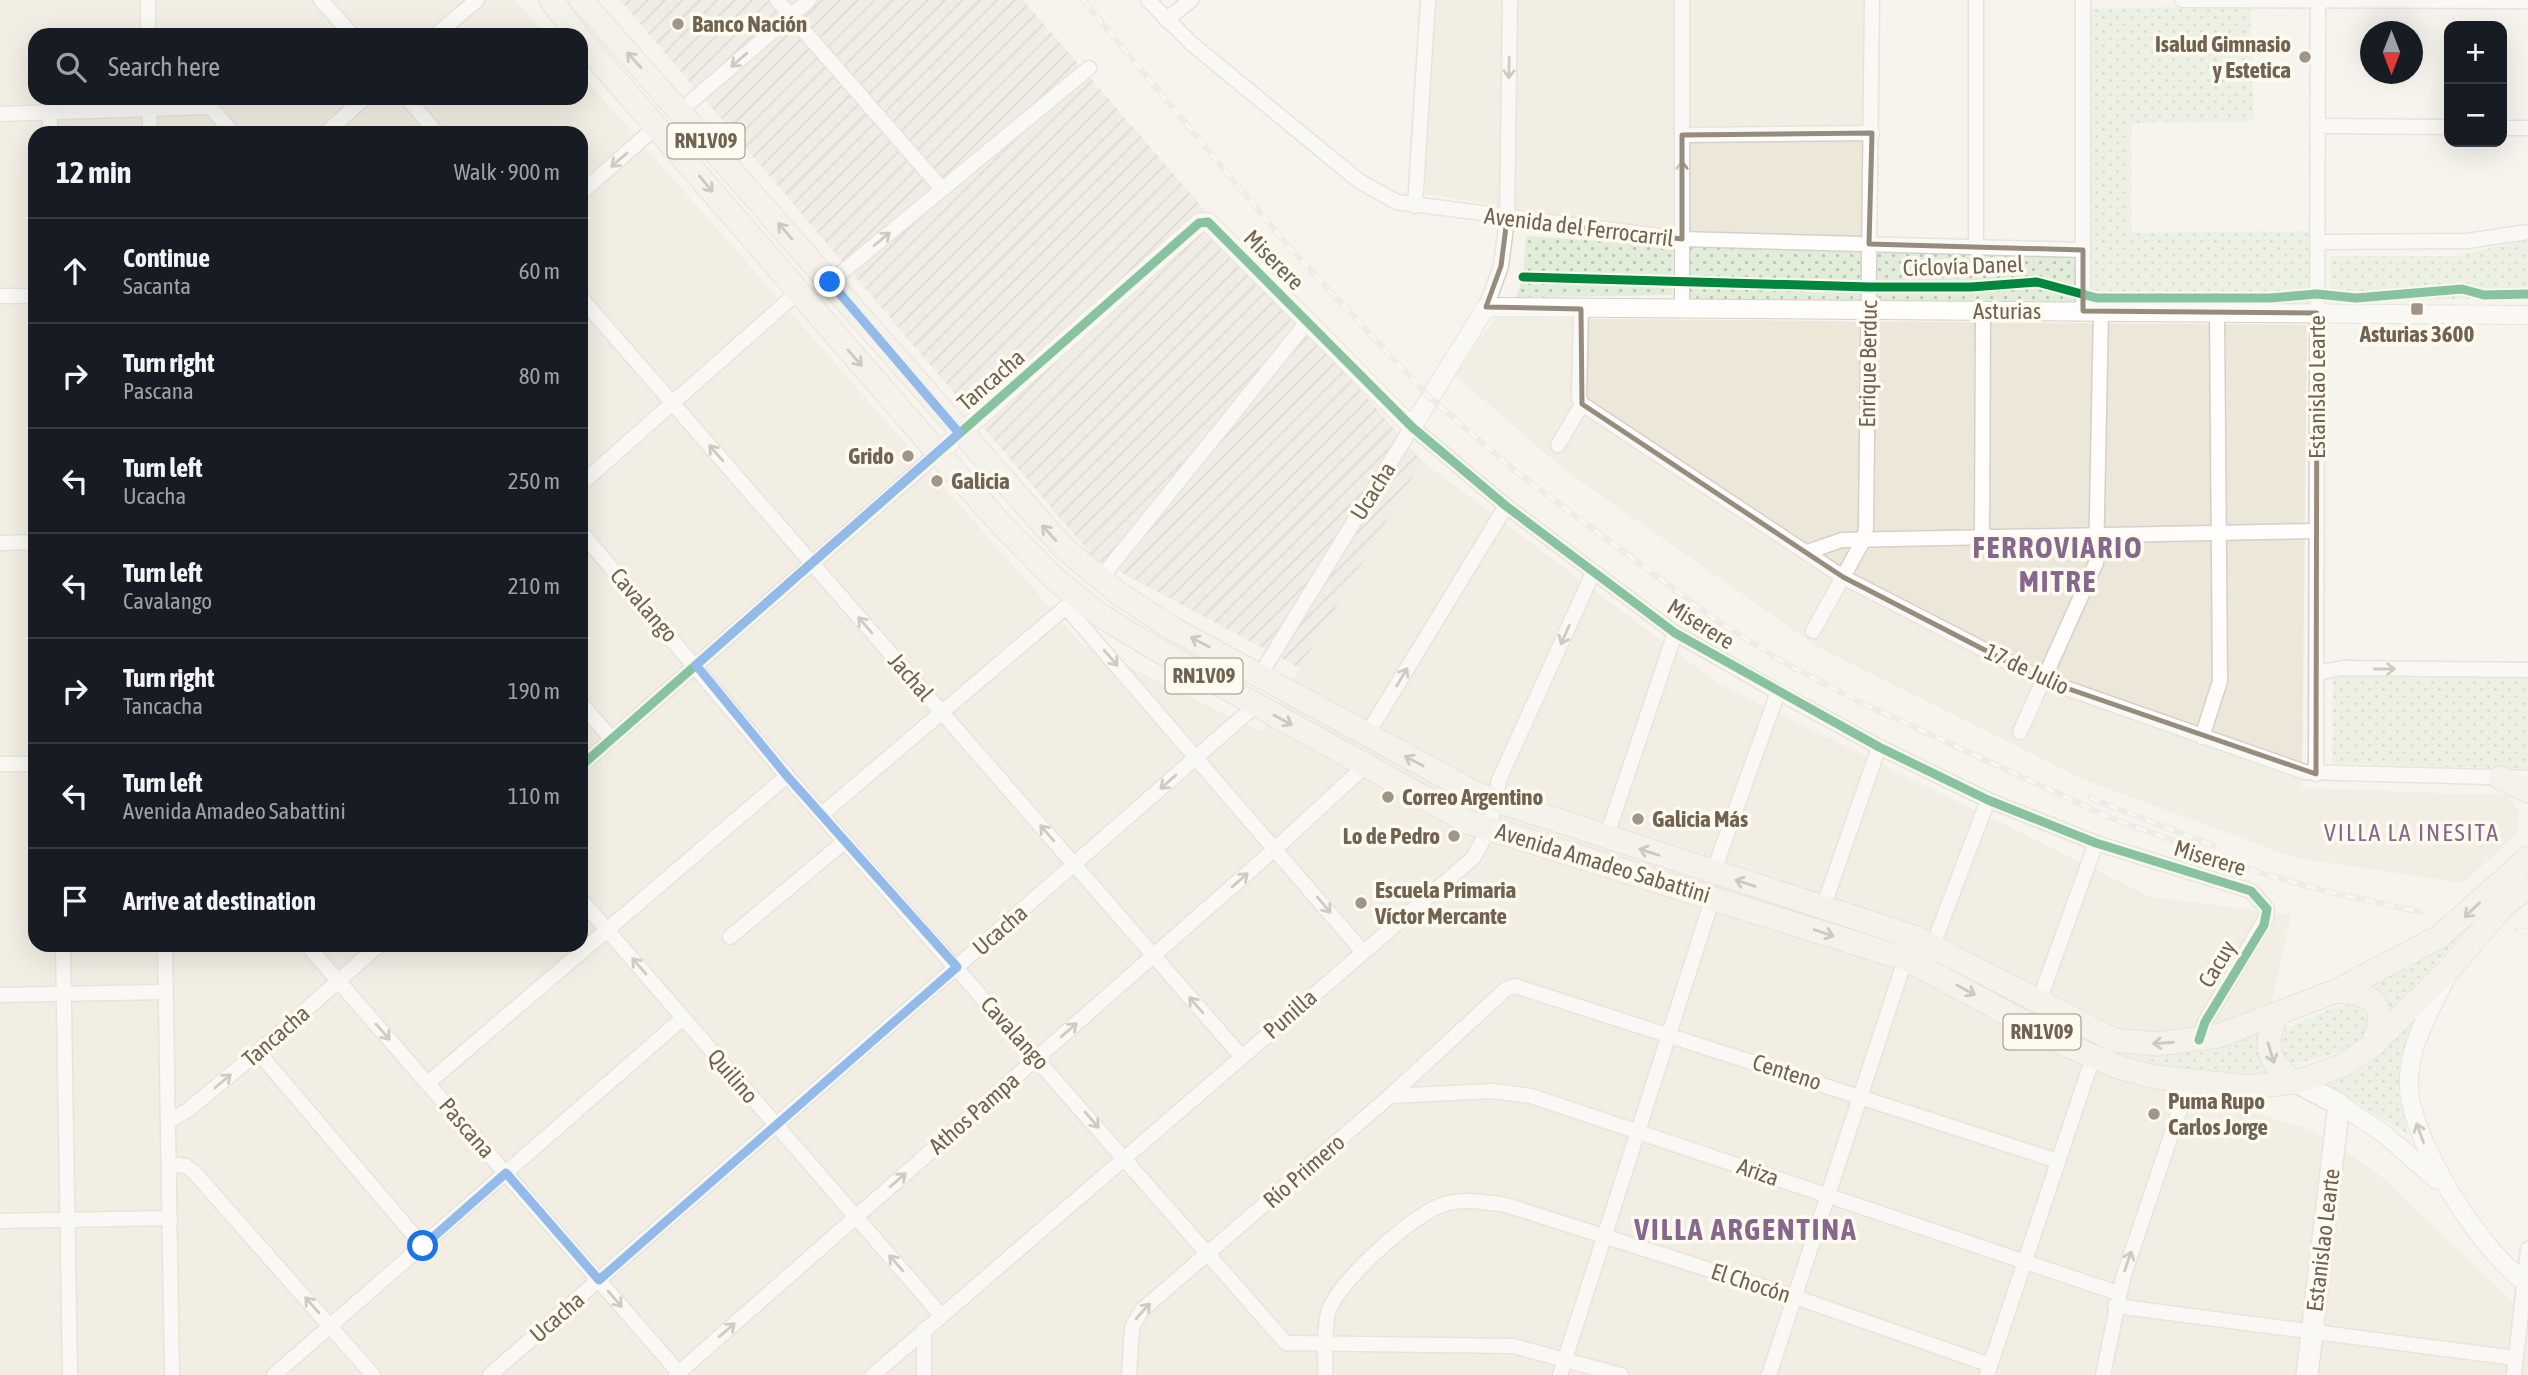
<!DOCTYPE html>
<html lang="en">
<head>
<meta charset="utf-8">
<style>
	:root { --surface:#171b24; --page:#242831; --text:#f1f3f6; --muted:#9ea1a6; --line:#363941 }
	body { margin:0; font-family:"Asap Condensed",sans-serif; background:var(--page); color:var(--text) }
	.controls { position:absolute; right:21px; top:21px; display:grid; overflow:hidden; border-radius:14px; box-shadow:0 7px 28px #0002 }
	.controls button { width:63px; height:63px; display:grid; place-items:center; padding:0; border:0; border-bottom:2px solid var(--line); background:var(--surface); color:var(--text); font:35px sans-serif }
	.compass { position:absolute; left:2360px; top:21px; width:63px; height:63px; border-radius:50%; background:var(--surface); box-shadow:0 7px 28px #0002; rotate:180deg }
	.stop { position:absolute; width:21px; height:21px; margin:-16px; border:5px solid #1a73e8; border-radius:50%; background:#fff }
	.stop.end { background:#1a73e8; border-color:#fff; box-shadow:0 2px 7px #0008 }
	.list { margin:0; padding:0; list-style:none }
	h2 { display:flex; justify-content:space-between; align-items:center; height:91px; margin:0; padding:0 28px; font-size:30px }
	h2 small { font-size:23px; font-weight:400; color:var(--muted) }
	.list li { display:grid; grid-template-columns:46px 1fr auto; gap:21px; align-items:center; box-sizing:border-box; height:105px; padding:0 28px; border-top:2px solid var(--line) }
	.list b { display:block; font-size:26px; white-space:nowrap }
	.list p { margin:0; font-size:23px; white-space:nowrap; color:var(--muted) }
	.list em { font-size:23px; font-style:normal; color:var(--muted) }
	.icon { flex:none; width:38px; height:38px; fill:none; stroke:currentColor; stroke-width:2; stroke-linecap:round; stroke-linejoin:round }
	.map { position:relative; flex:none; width:2528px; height:1375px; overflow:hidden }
	.search { position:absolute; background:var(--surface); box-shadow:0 7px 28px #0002; left:28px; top:28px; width:560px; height:77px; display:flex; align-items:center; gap:18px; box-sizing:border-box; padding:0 24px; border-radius:21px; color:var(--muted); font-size:26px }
	.panel { position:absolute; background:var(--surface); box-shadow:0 7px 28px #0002; left:28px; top:126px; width:560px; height:826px; border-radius:21px }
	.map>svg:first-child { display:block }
	.residential { fill:#ede7da; fill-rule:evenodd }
	.industrial { fill:url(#industrial-furrows) }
	.park { fill:url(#park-dots) }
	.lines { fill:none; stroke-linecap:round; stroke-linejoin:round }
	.minor-casing { stroke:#d4d0ca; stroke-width:17 }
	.tertiary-casing { stroke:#d4d0ca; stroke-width:20 }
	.secondary-casing { stroke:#d4d0c9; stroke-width:24 }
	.primary-casing { stroke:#d5cfc8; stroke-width:25 }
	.minor { stroke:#fefdfc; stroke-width:14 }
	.tertiary { stroke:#fefdfc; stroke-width:18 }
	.secondary { stroke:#fefdfc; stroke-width:21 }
	.primary { stroke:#f1efe7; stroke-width:23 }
	.rail-casing { stroke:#e5e3e4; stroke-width:6 }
	.rail { stroke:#fdfaef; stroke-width:3.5; stroke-dasharray:10; stroke-linecap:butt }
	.cycleway-casing { stroke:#fdfaef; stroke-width:13 }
	.cycleway { stroke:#00873e; stroke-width:9 }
	.oneway { stroke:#9e9385 }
	.oneway2 { stroke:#a3988c }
	.route { stroke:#1a73e8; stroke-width:9 }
	.marked { fill:none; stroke:#978b7c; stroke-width:5; stroke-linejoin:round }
	.poi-dot { fill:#a09587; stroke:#fdfaef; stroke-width:2.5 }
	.labels { text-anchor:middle; stroke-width:7; stroke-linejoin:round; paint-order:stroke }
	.shield { fill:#fdfaef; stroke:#9c9080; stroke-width:2 }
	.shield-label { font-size:21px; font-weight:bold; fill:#726250 }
	.poi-label { font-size:23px; font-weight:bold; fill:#726250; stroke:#fdfaef; text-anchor:start }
	.street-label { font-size:23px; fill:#726250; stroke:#fdfaef }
	.neighbourhood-label { font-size:24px; letter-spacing:2px; fill:#88678d; stroke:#fdfaef }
	.district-label { font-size:30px; font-weight:bold; letter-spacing:2px; fill:#88678d; stroke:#fdfaef }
</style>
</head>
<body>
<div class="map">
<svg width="2528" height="1375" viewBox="0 0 2528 1375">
	<defs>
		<pattern id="industrial-furrows" width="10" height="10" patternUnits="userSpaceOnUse" patternTransform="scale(1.75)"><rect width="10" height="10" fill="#e8e5de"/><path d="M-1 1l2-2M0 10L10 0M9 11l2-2" fill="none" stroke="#c0bdb6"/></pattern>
		<pattern id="park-dots" width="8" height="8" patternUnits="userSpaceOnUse" patternTransform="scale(1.75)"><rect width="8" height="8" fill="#e1edd9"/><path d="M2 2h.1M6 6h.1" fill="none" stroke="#bbc3b2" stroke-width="1.8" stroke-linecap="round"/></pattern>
	</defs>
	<rect width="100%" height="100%" fill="#f6f4ed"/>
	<g class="residential">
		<path d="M0,0h516l30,35h-511v63h546v-24l501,570 180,88 160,-271 297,223 432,213 140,18 -43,196 64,19 64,42 152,144v59h-2528zM35,133h546v812h-546z"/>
		<path d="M1430,0h434l-2,239 -208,-10 -229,-35z"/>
		<path d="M1495,318l812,7 -5,463 205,7 12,16 -1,21 -54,51 -169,-25 -215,-80 -259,-129 -255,-178 -111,-96z"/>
	</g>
	<path class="industrial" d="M620,0h403l399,461 -122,207 -206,-110z"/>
	<g class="park">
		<path d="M2250,6l4,115 -123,2v110l182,-2 1,80 -229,-2 1,-300z"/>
		<path d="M1526,236l147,10 -1,49 -156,2 7,-20z"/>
		<path d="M2528,240v58l-198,3v-45h126z"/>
		<path d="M1686,243l175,5 2,58 -177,-2z"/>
		<path d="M1875,247l205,6 -1,55 -203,-2z"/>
		<path d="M2333,673l195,3v93l-196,-6z"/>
		<path d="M2464,931l-76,90 -20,-34z"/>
		<path d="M2358,1002l15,14c-3,6 -5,15 -9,20 -11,14 -62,29 -78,27 -9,-12 -11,-21 -2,-34l61,-26z"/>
		<path d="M2412,1020l-12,73 8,41 -83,-50 45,-22z"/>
		<path d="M2262,1031l8,42c-72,3 -118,-8 -185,-35l38,11z"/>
	</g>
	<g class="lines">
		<g class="minor-casing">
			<g id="minor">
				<path d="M148,0v35"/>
				<path d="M321,0l31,35"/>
				<path d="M777,0l165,189"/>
				<path d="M1148,0l44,44 167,137 38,21 285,37 401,11"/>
				<path d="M2182,0l346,1"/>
				<path d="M1166,20l25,-20"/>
				<path d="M436,35l41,-35"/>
				<path d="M149,98l1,35"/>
				<path d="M407,98l30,35"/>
				<path d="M206,102l27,31"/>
				<path d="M680,111l129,-111"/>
				<path d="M50,112v21"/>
				<path d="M0,114l210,-7"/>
				<path d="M2318,126l131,1"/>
				<path d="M2502,128h26"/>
				<path d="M326,133l38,-35"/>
				<path d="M1682,135l190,-2"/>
				<path d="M581,193l76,-67"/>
				<path d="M1415,206l13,-206"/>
				<path d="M2318,242l149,-1 61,-9"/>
				<path d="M1976,247v-247"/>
				<path d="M830,282l259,-214"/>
				<path d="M0,296h35"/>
				<path d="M581,298l660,758"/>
				<path d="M1486,307l15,-41 6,-47 3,-219"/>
				<path d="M1682,309v-309"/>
				<path d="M2083,311v-311"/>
				<path d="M1582,404l261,173 200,103 262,92 223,6"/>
				<path d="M1558,445l24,-41 -3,-6 2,-89"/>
				<path d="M581,484l217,-192"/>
				<path d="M581,532l206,244 499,567 227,3 108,29"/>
				<path d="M1982,536l1,-225"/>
				<path d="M0,543l35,-1"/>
				<path d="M1807,552l35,-12 474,-9"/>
				<path d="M1100,579l208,-258"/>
				<path d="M1066,607l297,345"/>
				<path d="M1813,631l51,-92 2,-11 6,-528"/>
				<path d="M2317,673l26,-5 185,2"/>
				<path d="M1260,675l152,-248 94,79 169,127 103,59 101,55 109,53 108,43 155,48 16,18 -1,9 -61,104 -6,18"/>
				<path d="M581,704l31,35"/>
				<path d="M2020,732l76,-169 5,-252"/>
				<path d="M1366,736l140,-230"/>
				<path d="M2202,737l18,-56 -3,-369"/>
				<path d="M0,764h35"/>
				<path d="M581,766l357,-313"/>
				<path d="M2316,774l2,-774"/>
				<path d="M822,814l251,-213"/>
				<path d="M1606,838l69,-205"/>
				<path d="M1713,873l65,-181"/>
				<path d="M581,900l360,415"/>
				<path d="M1823,908l56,-161"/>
				<path d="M730,937l115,-96"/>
				<path d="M63,945l7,430"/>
				<path d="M165,945l7,430"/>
				<path d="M307,945l374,430"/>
				<path d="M1933,945l55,-145"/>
				<path d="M0,995l165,-3"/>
				<path d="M2039,1001l57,-158"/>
				<path d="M258,1052l165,194"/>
				<path d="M428,1083l359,-307"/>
				<path d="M1390,1096l103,-5 38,5 587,197"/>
				<path d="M169,1121l19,-11 70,-58 121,-107"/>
				<path d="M169,1164l17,2 8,6 179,203"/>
				<path d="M0,1221l170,-3"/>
				<path d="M2115,1306l400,52"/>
				<path d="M274,1375l409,-357"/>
				<path d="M490,1375l766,-670"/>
				<path d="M676,1375l600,-527 89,-82"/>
				<path d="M873,1375l600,-517 16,-29 10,-49 94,-207"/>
				<path d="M924,1375v-46"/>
				<path d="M1129,1375l3,-48 10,-17 248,-214 116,-107 9,-3 543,175"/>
				<path d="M1325,1375c1,-21 -2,-45 4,-65 10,-29 83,-95 113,-105 21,-7 43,-3 64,0l289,92 195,68"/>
				<path d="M1560,1375l153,-478"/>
				<path d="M1769,1375l138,-421"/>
				<path d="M1987,1375l106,-318"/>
				<path d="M2103,1375l20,-97 66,-196"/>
				<path d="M2514,1375l14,-126"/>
			</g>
		</g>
		<g class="tertiary-casing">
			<g id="tertiary">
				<path d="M938,453l261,-230 9,-1 204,205 74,-120 1042,8"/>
				<path d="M2446,977c-16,34 -39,71 -37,110 2,55 73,167 119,197"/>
				<path d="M2339,1104l45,30 52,45"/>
			</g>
		</g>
		<g class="secondary-casing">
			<path id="secondary" d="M2296,1082l43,22 -32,271"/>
		</g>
		<g class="primary-casing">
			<g id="primary">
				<path d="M551,0l26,35"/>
				<path d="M581,0l482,547 55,46 52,34 307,167 437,143 200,103 43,4 61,-8 118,-45 103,-54 89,-79"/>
				<path d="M581,40l357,413 62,70 57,58 43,34 54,33 314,174 438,137 158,85 57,24 34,9 94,10 47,-5 23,-8 22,-8 31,-20 79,-79 53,-62 24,-18"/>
				<path d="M2500,778l28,13"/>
				<path d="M2336,991c38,2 53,14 37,52"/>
				<path d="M2277,1016c-15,29 -9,48 19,66"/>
			</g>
		</g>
		<use href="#minor" class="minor"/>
		<use href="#tertiary" class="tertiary"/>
		<use href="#secondary" class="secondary"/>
		<use href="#primary" class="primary"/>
		<g class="rail-casing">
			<g id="rail">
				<path d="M1083,0l206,247 140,150 90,77 198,147 73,45 72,37 249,115 153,56 69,19 87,19"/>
				<path d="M2090,798l124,48"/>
				<path d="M2518,930l10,2"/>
			</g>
		</g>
		<use href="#rail" class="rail"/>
		<g class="cycleway-casing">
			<g id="cycleway">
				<path d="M1523,277l346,10h102l66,-5 60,16h173l47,-4 39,4 106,-9 22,6 44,-1"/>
				<path d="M581,766l618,-543 9,-1 204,205 94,79 169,127 204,114 109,53 108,43 155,48 16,18 -3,16 -59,97 -6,18"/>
			</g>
		</g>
		<use href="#cycleway" class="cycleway"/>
	</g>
	<defs><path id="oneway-shaft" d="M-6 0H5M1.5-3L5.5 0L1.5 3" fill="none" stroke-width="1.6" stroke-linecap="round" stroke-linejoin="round" transform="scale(1.75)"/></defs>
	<g class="oneway">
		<use href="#oneway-shaft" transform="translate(634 60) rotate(-132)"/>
		<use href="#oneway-shaft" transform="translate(706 184) rotate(50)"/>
		<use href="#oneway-shaft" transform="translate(785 231) rotate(-131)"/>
		<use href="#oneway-shaft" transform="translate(855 358) rotate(49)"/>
		<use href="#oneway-shaft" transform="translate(1049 533) rotate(-132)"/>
		<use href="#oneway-shaft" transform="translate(1200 642) rotate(-152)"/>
		<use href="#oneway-shaft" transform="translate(1283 720) rotate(29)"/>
		<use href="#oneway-shaft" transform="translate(1414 761) rotate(-152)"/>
		<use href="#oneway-shaft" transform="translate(1649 852) rotate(-162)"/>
		<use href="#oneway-shaft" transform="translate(1745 883) rotate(-162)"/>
		<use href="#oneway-shaft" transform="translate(2472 910) rotate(136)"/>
		<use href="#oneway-shaft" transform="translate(1824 933) rotate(18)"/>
		<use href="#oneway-shaft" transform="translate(1966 990) rotate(29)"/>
		<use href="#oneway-shaft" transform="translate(2163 1043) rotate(176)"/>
		<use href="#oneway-shaft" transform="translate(2271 1053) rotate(73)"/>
	</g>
	<g class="oneway2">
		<use href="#oneway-shaft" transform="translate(739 60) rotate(139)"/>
		<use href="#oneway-shaft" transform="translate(1509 68) rotate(91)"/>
		<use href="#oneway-shaft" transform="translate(619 160) rotate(139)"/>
		<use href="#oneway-shaft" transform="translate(1682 171) rotate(-90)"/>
		<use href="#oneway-shaft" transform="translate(882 239) rotate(-40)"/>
		<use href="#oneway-shaft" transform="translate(716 453) rotate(-131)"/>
		<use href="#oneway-shaft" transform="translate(865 625) rotate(-131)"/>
		<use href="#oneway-shaft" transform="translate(1565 635) rotate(114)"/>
		<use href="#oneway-shaft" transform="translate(1111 658) rotate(49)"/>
		<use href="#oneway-shaft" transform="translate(2385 669)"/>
		<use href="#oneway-shaft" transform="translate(1402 677) rotate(-59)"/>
		<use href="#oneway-shaft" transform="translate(1168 782) rotate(139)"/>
		<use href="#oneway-shaft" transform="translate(1047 833) rotate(-131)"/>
		<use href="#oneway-shaft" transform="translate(1240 880) rotate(-41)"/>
		<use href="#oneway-shaft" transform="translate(1324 905) rotate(50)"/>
		<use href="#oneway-shaft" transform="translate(639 966) rotate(-131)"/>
		<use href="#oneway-shaft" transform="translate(1196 1005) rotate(-131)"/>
		<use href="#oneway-shaft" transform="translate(1069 1030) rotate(-41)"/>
		<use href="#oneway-shaft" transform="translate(383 1032) rotate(49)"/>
		<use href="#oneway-shaft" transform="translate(223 1081) rotate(-40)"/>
		<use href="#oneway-shaft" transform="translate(1092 1120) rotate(49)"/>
		<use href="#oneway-shaft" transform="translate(2420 1133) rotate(-110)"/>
		<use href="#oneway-shaft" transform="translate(898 1180) rotate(-41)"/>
		<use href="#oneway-shaft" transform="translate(2128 1261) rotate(-71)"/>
		<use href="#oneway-shaft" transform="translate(896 1263) rotate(-131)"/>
		<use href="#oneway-shaft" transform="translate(615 1299) rotate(49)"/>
		<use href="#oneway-shaft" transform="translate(312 1305) rotate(-131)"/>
		<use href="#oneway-shaft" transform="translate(1143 1311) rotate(-48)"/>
		<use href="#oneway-shaft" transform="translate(727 1330) rotate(-41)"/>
	</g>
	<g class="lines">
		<path class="route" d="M423,1246l83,-73 93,107 358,-313 -170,-191 -91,-111 263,-232 -129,-151"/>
	</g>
	<path d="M0 0H2528V1375H0ZM1872,133l-3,111 214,6v61l234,2 -1,461 -273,-94 -200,-103 -261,-173 -1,-95 -95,-2 15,-41 6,-47 175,20v-104z" fill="#f6f4ed" fill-opacity=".55" fill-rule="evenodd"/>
	<path class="marked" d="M1872,133l-3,111 214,6v61l234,2 -1,461 -273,-94 -200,-103 -261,-173 -1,-95 -95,-2 15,-41 6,-47 175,20v-104z"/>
	<g class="poi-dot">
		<circle cx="678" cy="24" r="7"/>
		<circle cx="2305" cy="57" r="7"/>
		<rect x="2410" y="302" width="14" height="14" rx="3.5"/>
		<circle cx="908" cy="456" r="7"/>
		<circle cx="937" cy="481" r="7"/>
		<circle cx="1388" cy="797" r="7"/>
		<circle cx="1638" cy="819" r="7"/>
		<circle cx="1454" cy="836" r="7"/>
		<circle cx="1361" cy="903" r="7"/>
		<circle cx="2154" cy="1114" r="7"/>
	</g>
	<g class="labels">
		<g class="shield">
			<rect x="667.5" y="123.5" width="77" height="35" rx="5"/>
			<rect x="1165.5" y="658.5" width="77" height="35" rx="5"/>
			<rect x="2003.5" y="1014.5" width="77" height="35" rx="5"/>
		</g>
		<g class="shield-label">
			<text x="706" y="148">RN1V09</text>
			<text x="1204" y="683">RN1V09</text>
			<text x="2042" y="1039">RN1V09</text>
		</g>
		<g class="poi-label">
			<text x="692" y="32">Banco Nación</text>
			<text x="2291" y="52" text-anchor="end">Isalud Gimnasio<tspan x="2291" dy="26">y Estetica</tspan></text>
			<text x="2417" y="342" text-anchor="middle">Asturias 3600</text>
			<text x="894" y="464" text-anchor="end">Grido</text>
			<text x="951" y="489">Galicia</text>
			<text x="1402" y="805">Correo Argentino</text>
			<text x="1652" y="827">Galicia Más</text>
			<text x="1440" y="844" text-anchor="end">Lo de Pedro</text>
			<text x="1375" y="898">Escuela Primaria<tspan x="1375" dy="26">Víctor Mercante</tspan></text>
			<text x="2168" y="1109">Puma Rupo<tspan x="2168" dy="26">Carlos Jorge</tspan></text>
		</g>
		<g class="street-label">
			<text transform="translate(1579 227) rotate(7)" y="8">Avenida del Ferrocarril</text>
			<text transform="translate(1274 260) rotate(45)" y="8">Miserere</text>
			<text transform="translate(1963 266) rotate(-2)" y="8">Ciclovía Danel</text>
			<text x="2007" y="319">Asturias</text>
			<text transform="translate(1868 364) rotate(-89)" y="8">Enrique Berduc</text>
			<text transform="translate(991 380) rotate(-41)" y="8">Tancacha</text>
			<text transform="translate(2317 387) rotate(-90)" y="8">Estanislao Learte</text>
			<text transform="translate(1373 491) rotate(-58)" y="8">Ucacha</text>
			<text transform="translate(644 605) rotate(49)" y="8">Cavalango</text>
			<text transform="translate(1701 624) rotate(32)" y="8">Miserere</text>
			<text transform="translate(2027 669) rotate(25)" y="8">17 de Julio</text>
			<text transform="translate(911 677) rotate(49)" y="8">Jachal</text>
			<text transform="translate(2210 858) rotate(17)" y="8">Miserere</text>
			<text transform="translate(1603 863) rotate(17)" y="8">Avenida Amadeo Sabattini</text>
			<text transform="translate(1000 930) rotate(-41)" y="8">Ucacha</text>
			<text transform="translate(2217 964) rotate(-59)" y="8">Cacuy</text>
			<text transform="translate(1290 1014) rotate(-41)" y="8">Punilla</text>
			<text transform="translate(1015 1033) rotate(48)" y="8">Cavalango</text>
			<text transform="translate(276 1036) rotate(-41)" y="8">Tancacha</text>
			<text transform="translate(1787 1072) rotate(18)" y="8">Centeno</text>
			<text transform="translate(733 1076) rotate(49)" y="8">Quilino</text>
			<text transform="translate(974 1113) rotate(-41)" y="8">Athos Pampa</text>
			<text transform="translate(467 1128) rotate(49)" y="8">Pascana</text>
			<text transform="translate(1304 1171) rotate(-41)" y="8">Río Primero</text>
			<text transform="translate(1758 1172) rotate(19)" y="8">Ariza</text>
			<text transform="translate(2323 1240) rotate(-83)" y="8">Estanislao Learte</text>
			<text transform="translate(1751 1283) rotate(18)" y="8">El Chocón</text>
			<text transform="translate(557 1317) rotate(-41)" y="8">Ucacha</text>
		</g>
		<g class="neighbourhood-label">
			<text x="2412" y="841">VILLA LA INESITA</text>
		</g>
		<g class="district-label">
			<text x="2058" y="558">FERROVIARIO<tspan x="2058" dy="34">MITRE</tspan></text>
			<text x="1746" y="1240">VILLA ARGENTINA</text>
		</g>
	</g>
</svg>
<div class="controls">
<button>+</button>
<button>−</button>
</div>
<svg class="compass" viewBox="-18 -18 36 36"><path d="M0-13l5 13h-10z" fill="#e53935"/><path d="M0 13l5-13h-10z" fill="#9ea1a6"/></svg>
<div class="stop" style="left:423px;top:1246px"></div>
<div class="stop end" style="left:830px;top:282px"></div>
<div class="search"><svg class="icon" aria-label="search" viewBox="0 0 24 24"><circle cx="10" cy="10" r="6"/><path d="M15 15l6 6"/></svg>Search here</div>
<section class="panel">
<h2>12 min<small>Walk · 900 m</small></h2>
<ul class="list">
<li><svg class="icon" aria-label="ahead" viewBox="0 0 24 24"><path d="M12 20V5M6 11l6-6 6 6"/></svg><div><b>Continue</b><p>Sacanta</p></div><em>60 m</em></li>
<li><svg class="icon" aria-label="right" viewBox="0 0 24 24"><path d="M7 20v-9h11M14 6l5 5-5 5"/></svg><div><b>Turn right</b><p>Pascana</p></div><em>80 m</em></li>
<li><svg class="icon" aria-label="left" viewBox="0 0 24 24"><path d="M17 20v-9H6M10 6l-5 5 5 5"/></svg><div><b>Turn left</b><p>Ucacha</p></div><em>250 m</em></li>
<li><svg class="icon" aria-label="left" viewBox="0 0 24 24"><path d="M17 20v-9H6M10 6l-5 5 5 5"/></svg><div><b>Turn left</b><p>Cavalango</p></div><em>210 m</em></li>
<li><svg class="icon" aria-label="right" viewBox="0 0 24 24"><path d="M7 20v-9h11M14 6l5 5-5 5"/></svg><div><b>Turn right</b><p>Tancacha</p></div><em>190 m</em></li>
<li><svg class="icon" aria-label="left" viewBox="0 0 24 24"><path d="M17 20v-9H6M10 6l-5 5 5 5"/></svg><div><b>Turn left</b><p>Avenida Amadeo Sabattini</p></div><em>110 m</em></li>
<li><svg class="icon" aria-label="arrive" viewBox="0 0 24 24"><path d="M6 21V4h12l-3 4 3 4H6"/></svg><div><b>Arrive at destination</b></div></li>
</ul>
</section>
</div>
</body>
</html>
